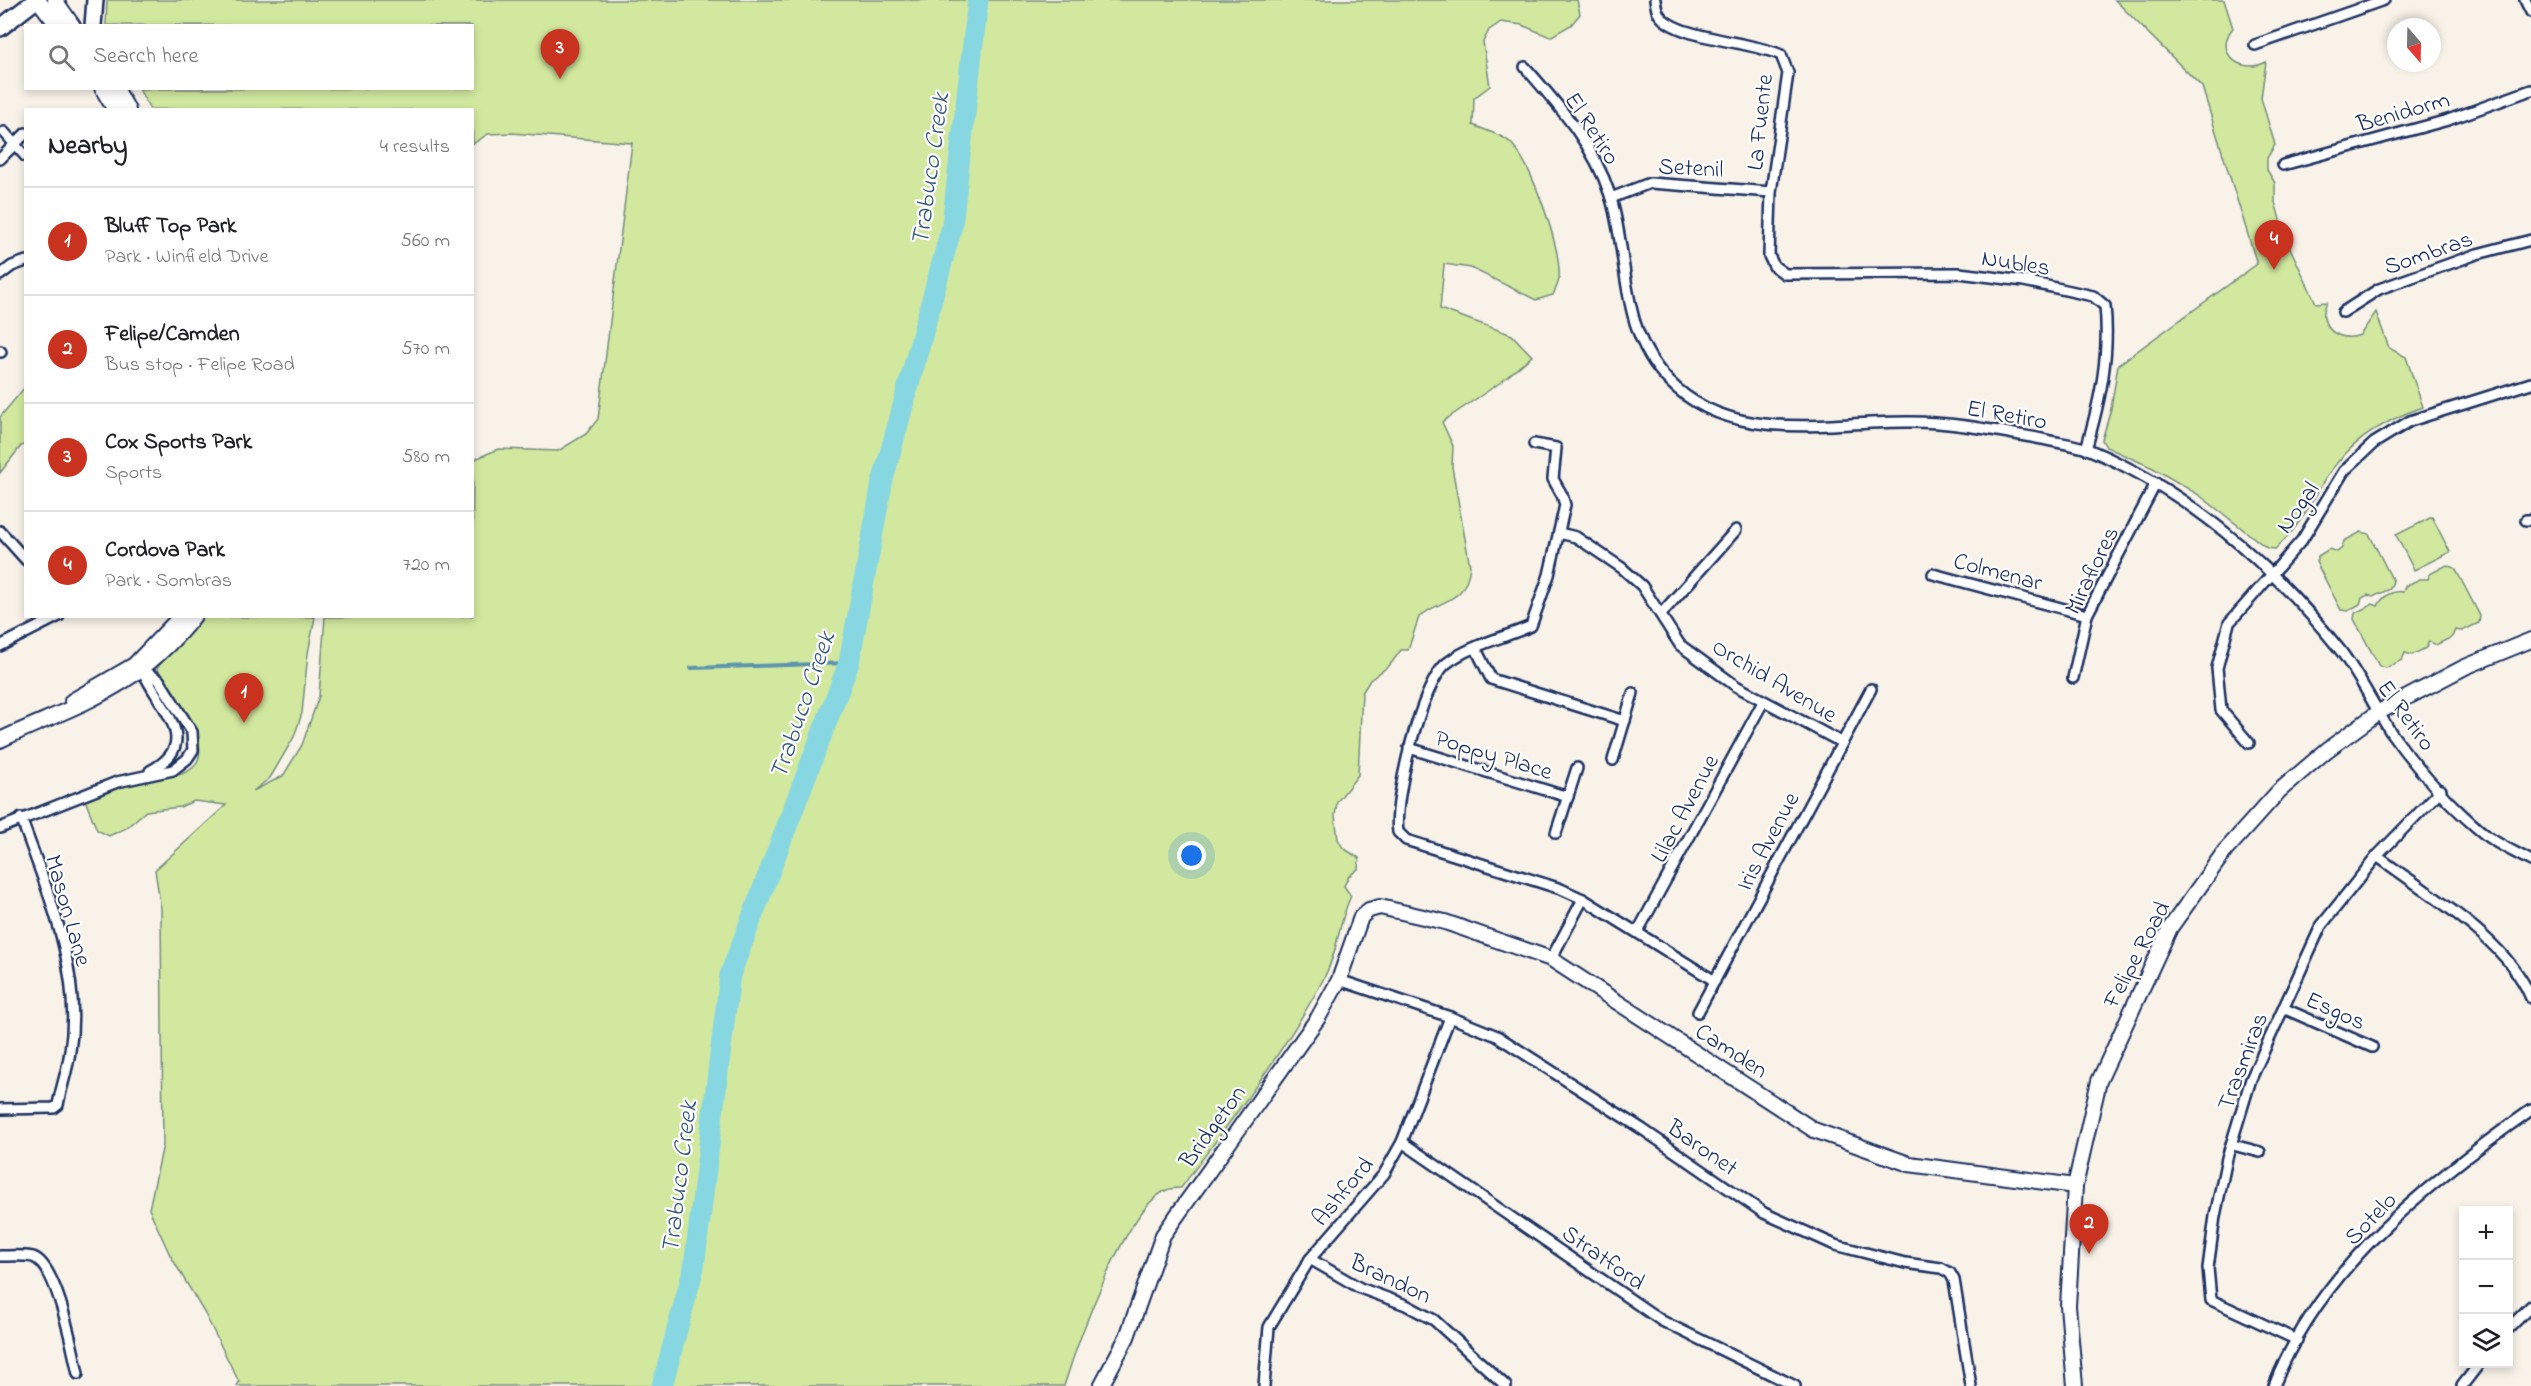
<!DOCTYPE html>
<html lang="en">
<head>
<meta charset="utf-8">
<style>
	:root { --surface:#fff; --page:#f2f2f2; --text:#202124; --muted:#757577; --line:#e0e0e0; --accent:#c8321e }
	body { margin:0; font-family:"Indie Flower",sans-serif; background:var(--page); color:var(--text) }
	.controls { position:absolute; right:18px; bottom:18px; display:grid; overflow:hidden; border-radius:0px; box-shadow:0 3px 9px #0003 }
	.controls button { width:54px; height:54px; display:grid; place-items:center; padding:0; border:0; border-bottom:2px solid var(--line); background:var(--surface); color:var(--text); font:30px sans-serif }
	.compass { position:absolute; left:2387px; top:18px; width:54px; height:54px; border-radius:50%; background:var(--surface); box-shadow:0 3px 9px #0003; rotate:160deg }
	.you { position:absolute; left:1192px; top:856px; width:21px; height:21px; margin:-15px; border:4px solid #fff; border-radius:50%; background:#1a73e8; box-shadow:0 0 0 9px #1a73e833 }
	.badge { display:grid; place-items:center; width:39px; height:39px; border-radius:50%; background:var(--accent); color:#fff; font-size:20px; font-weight:700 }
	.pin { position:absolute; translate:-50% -50px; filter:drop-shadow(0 2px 3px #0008) }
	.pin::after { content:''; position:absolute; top:32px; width:21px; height:18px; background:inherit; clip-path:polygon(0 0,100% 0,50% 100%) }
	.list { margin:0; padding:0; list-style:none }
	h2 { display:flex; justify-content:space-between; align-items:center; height:78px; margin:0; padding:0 24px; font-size:26px }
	h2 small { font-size:20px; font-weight:400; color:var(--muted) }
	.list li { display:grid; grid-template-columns:39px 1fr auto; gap:18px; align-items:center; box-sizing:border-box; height:108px; padding:0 24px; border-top:2px solid var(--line) }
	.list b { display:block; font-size:22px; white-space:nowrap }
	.list p { margin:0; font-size:20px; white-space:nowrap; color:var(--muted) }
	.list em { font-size:20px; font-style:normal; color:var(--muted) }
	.icon { flex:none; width:33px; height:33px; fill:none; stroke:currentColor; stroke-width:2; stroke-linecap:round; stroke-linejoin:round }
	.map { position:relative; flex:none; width:2531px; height:1386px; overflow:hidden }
	.search { position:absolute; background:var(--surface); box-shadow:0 3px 9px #0003; left:24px; top:24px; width:450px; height:66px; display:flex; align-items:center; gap:15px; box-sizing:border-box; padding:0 21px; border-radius:0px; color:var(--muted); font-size:22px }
	.panel { position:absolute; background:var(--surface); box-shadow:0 3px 9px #0003; left:24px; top:108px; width:450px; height:510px; border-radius:0px }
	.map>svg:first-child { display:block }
	.green { fill:#d1e89e; stroke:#768c7e; stroke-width:1.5 }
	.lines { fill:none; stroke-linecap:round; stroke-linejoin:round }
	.stream { stroke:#5c94ae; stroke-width:4 }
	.river { stroke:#87d7e3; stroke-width:21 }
	.street-casing { stroke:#1b2f5e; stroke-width:14 }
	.secondary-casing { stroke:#1b2f5e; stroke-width:18 }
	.primary-casing { stroke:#1b2f5e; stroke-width:20 }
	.street { stroke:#fff; stroke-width:9 }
	.secondary { stroke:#fff; stroke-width:14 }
	.primary { stroke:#fff; stroke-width:15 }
	.labels { text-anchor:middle; stroke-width:4.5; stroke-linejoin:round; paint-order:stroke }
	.street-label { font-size:24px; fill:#1b2f5e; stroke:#fff }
	.water-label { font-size:26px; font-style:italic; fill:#36597f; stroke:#fff }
</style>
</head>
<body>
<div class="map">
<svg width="2531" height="1386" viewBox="0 0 2531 1386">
	<rect width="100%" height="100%" fill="#f8f2e9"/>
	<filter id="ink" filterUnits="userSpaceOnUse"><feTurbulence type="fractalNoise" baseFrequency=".0167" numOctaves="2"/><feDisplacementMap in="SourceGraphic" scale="12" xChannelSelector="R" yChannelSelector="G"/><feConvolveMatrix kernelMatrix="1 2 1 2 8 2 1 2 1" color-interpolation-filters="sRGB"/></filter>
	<g filter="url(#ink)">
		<g class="green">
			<path d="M107,0h1470l3,14 -9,11 -21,12 -28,-12 -21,-3 -12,8 -6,12 7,44 -16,12 -1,27c11,5 30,10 38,18 21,22 50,104 48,135 0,5 -4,12 -6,17l-17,5 -65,-32 -27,-4 -4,45 72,26 20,21 -31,26 -59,40 11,24 -1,21 18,99c-5,38 -26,31 -51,51l-11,33h-7l-11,15 -20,15 -8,13 -4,82 -21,27 -2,14 3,23 5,9 16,10 -1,11 -9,7 -5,10 7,10c-13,26 -12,54 -27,82 -40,75 -93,142 -143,210 -4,0 -10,0 -14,2 -41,16 -90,154 -103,196h-827l2,-4 -34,-68 -35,-59 -21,-46 14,-64 -2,-236 -6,-39 71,-65 -32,-4 -14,6 -34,4 -20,17 -17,8 -12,-6 -12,-30c19,-6 38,-15 58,-19 25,-5 66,-2 55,-43l-41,-70 44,-51h114l-7,36 -6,60 -8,24 -24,41 -17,13 30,-15 19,-31 17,-49 6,-79 147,-1 1,-156 25,-11 60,2 28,-17 12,-15 34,-276 -120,-10 -24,1 -15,10 -1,-34 -322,-1 -11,-20 333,-1v-62l-366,-1z"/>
			<path d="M2115,0h109l9,28c-20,23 7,48 33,34l-5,36 14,47 -8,13v12l8,13v19l10,35 31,66 11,-1c-12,22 11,42 33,33l16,-23 13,36 17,9 17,50c-41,14 -76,36 -99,74 -15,26 -26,48 -49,68l-8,-1 -68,-53 -46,-27 -47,-21 -4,-7 9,-31 7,-44 139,-101 -55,-177z"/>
			<path d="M25,387v58l-4,1 -21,27v-56z"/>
			<path d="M2432,517l18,35 -36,18 -18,-35z"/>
			<path d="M2361,532l8,2 24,47 -3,8 -17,8 -5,-2 -6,3 -2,6 -12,7 -7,-1 -25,-48 2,-6 11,-7 8,3 5,-4 2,-7z"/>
			<path d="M2447,565l8,3 25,48 -1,7 -17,8 -7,-1 -3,7 -16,8 -7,-4 -3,7 -14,7 -7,-2 -3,7 -16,8 -7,-2 -25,-47 1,-6 18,-9 5,2c5,-10 14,-16 25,-14l2,-6 15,-7h8l2,-5z"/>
		</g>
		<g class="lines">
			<path class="stream" d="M691,668l158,-5"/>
			<path class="river" d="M662,1386l32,-119 36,-292 119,-312 33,-180 70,-257 26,-226"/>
			<g class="street-casing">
				<g id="street">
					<path d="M1655,0c1,4 1,10 4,14 15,25 94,27 122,41l7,18 -17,119 -2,64 5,10 11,8 174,-1 65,8 69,15 12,10c5,50 -5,95 -19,143"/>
					<path d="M2525,0l6,12"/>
					<path d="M2255,45l129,-45"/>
					<path d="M1525,67c34,39 69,78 85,128 20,63 8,133 58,185 63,66 161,41 242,42 45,0 88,9 132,17 15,4 33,5 48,11 100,42 183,116 250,200 20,26 34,57 52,84 26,36 61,75 96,103 13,9 29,16 43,24"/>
					<path d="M4,132l22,25"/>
					<path d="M0,159l26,-26"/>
					<path d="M2283,165l165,-45 83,-30"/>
					<path d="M1611,198l39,-15 121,9"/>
					<path d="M0,275l12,-9 14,-5"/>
					<path d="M2343,312l36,-23 98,-35 54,-14"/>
					<path d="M0,351l1,1"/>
					<path d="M1534,444l22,4 -3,31 9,16 3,10 -16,70 -18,51c-27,12 -61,19 -84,37 -26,20 -54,138 -49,169l8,8 155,49 22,10 132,82"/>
					<path d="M2526,520h5"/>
					<path d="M0,531l26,29"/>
					<path d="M1559,533l17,4 46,31 20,18 38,59 56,41 105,56"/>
					<path d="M1933,574l154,41"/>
					<path d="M1661,614l75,-84"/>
					<path d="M0,646l59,-30"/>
					<path d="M1476,649l15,30 134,42"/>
					<path d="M142,669c16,39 63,73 8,102"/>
					<path d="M2073,678l14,-63 69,-132"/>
					<path d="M2249,743l-28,-33 -4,-42 12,-45 73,-83 42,-69 30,-28 36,-22 121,-38"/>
					<path d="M1409,748l159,49"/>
					<path d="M1613,760l20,-67"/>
					<path d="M0,828l117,-46 56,-12 14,-11 6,-9 -1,-18 -33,-52 -17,-11"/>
					<path d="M1556,833l21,-65"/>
					<path d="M2377,856c50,38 130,83 154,142"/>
					<path d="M1638,931l125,-229"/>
					<path d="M1551,959l32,-60"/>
					<path d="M1339,980l111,37 47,19 145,93 122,84 71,32 70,18 36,5 9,5 4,7 17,106"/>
					<path d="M2283,1008l89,39"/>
					<path d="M1698,1012l173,-323"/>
					<path d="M0,1109l54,-1 4,-3c3,-18 10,-36 12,-54 13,-80 -23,-160 -49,-233"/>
					<path d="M1402,1142l260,179 133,65"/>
					<path d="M2233,1145l27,7"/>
					<path d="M0,1256c10,0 23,-1 33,1 24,7 40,94 45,117"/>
					<path d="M1310,1259l50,29 46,17 28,15 72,66"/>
					<path d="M2508,1329l23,-23"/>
					<path d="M2297,1340l-86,-40 -3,-32 7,-52 12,-58 24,-79 70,-153 56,-70 64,-66"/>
					<path d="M1264,1386l5,-59 41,-68 74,-85 18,-32 48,-125"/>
					<path d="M2274,1386c46,-119 156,-205 257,-276"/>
					<path d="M2462,1386l17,-22"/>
				</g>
			</g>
			<g class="secondary-casing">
				<g id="secondary">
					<path d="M38,0l20,26"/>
					<path d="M55,0l18,26"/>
					<path d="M102,88l13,22"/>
					<path d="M116,88l12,22"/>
					<path d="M72,701l62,-36 47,-49"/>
					<path d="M0,740c81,-38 135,-49 194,-124"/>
					<path d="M1101,1386l26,-49 36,-102 155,-217 21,-38 22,-63 8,-7 11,-3 65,15 106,37 263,171 95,34 166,22"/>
					<path d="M2075,1386l-7,-80 7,-120 24,-105 71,-153 55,-77 54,-60 48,-41 52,-38 86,-45 66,-27"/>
				</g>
			</g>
			<g class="primary-casing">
				<g id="primary">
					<path d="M93,26l2,-26"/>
					<path d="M0,28l36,-28"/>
				</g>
			</g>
			<use href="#street" class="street"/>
			<use href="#secondary" class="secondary"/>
			<use href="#primary" class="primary"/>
		</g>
	</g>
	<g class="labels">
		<g class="street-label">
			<text transform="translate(2403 111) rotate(-16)" y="8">Benidorm</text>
			<text transform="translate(1759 122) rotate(-84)" y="8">La Fuente</text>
			<text transform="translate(1593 128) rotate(57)" y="8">El Retiro</text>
			<text transform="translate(1691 167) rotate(3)" y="8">Setenil</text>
			<text transform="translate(2428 252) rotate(-19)" y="8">Sombras</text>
			<text transform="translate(2016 262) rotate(9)" y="8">Nubles</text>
			<text transform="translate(2007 414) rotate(10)" y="8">El Retiro</text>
			<text transform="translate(2297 507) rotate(-55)" y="8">Nogal</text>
			<text transform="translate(2091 570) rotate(-64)" y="8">Miraflores</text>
			<text transform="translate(1998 571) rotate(15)" y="8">Colmenar</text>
			<text transform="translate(1775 680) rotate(31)" y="8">Orchid Avenue</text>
			<text transform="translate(2407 715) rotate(54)" y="8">El Retiro</text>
			<text transform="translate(1494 754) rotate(17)" y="8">Poppy Place</text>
			<text transform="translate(1684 808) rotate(-62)" y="8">Lilac Avenue</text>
			<text transform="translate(1767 841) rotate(-62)" y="8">Iris Avenue</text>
			<text transform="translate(69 910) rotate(74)" y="8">Mason Lane</text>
			<text transform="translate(2136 954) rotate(-62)" y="8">Felipe Road</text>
			<text transform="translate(2336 1010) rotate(24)" y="8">Esgos</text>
			<text transform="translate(1732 1050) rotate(33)" y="8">Camden</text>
			<text transform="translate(2242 1061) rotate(-69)" y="8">Trasmiras</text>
			<text transform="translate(1212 1126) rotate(-54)" y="8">Bridgeton</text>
			<text transform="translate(1703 1147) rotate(35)" y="8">Baronet</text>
			<text transform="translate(1342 1191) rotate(-50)" y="8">Ashford</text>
			<text transform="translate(2370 1218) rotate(-46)" y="8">Sotelo</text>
			<text transform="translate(1604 1257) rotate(35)" y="8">Stratford</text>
			<text transform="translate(1391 1278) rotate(25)" y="8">Brandon</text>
		</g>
		<g class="water-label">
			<text transform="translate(929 169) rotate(-82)" y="9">Trabuco Creek</text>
			<text transform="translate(801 705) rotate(-71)" y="9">Trabuco Creek</text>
			<text transform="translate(678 1177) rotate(-83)" y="9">Trabuco Creek</text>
		</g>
	</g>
</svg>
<div class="controls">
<button>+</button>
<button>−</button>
<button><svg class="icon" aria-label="layers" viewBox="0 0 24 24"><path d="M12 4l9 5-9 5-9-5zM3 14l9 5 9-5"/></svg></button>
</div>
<svg class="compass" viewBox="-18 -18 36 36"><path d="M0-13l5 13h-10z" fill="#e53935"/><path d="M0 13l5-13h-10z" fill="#757577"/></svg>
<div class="you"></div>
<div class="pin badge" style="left:244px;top:723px">1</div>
<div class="pin badge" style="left:2089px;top:1254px">2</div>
<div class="pin badge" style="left:560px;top:79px">3</div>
<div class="pin badge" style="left:2274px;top:270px">4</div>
<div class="search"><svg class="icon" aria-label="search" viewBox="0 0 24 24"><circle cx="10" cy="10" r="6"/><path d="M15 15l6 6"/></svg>Search here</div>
<section class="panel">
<h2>Nearby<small>4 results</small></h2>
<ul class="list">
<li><span class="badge">1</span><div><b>Bluff Top Park</b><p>Park · Winfield Drive</p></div><em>560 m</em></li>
<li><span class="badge">2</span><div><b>Felipe/Camden</b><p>Bus stop · Felipe Road</p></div><em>570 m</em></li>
<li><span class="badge">3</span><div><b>Cox Sports Park</b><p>Sports</p></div><em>580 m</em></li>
<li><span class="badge">4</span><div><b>Cordova Park</b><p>Park · Sombras</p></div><em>720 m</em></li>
</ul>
</section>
</div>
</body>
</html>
